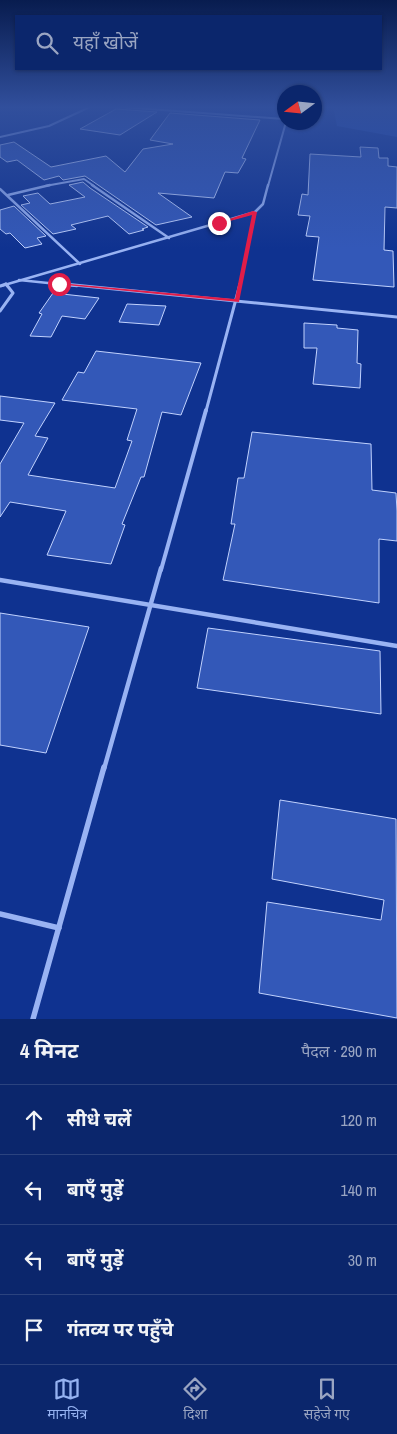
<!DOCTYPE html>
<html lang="hi">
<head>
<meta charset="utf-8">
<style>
	:root { --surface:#0b266c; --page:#142e72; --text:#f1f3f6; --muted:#9aa5c2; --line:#2b437f; --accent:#95b2f1 }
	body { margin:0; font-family:"Archivo Narrow","Noto Sans Devanagari",sans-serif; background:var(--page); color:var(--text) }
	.compass { position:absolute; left:277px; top:85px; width:45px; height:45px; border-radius:50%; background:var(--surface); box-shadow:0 1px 4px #0004; rotate:255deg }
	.stop { position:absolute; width:15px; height:15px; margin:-11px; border:4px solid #e11d48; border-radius:50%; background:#fff }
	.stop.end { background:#e11d48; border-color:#fff; box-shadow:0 1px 5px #0008 }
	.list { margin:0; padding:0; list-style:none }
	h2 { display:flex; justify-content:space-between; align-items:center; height:65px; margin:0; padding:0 20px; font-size:21px }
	h2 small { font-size:16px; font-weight:400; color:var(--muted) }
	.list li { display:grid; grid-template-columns:32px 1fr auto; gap:15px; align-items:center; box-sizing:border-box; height:70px; padding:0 20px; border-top:1px solid var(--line) }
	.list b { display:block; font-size:19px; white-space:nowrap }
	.list em { font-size:16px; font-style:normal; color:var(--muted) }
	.icon { flex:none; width:28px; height:28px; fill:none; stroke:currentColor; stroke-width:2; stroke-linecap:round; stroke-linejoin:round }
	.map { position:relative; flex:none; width:397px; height:1019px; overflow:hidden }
	.search { position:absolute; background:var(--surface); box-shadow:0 1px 4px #0004; left:15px; right:15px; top:15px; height:55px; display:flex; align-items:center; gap:12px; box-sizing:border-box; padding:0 18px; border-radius:0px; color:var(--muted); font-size:19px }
	.sheet { height:345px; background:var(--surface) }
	nav { display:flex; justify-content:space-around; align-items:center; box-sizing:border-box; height:70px; border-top:1px solid var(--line); background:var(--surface); font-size:14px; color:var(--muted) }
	nav a { display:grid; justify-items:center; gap:2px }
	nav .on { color:var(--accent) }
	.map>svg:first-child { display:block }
	.green { fill:#214ab0 }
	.building { fill:#3358b8; stroke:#c1d2fe }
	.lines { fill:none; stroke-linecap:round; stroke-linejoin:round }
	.service-far5 { stroke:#99b3f3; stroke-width:2 }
	.service-far4 { stroke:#99b3f3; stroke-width:2.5 }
	.service-far3 { stroke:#99b3f3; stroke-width:3 }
	.service-far2 { stroke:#99b3f3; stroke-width:4 }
	.service-far1 { stroke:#99b3f3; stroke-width:4.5 }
	.service { stroke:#99b3f3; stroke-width:5.5 }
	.route { fill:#e11d48 }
</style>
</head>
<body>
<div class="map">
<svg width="397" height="1019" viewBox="0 0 397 1019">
	<rect width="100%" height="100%" fill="#0f3290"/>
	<path class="green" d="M333,106h64v31l-60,-11z"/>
	<g class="building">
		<path d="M116,109l41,3 -37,23 -40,-6z"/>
		<path d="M170,113l90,7 -18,38 4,1 -8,14 -13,-1 -11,26 -56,-5 34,24 -36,8 -71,-49 -22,4 -4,-4 -15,4 -27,-20 -10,2 -7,-5v-12l14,-3 37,25 55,-11 19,16 18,-23 30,-5 -23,-4z"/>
		<path d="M360,147l18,1 1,10h9v8l9,1v41l-12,-1 -1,43 9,1 1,36 -81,-7 6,-43 -13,-1 4,-20 -12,-1 4,-21 6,1 2,-41 51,3z"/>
		<path d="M83,182l7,6 58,39 -6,2 2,1 -15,4 -21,-18 -37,9 5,4 -23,5 -32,-29 9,-2 -7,-7 15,-3 12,11 35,-7 -16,-12z"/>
		<path d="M14,206l32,30 -9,2 5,6 -17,4 -15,-15 -4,1 -6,-5v-19z"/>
		<path d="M53,293l46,5 -14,21 -23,-3 -11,21 -21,-1 12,-22 -3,-1z"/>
		<path d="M127,304l39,2 -7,19 -40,-3z"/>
		<path d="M304,323l33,2v3l21,2 -1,33 4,1 -1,24 -47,-4 4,-36h-13z"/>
		<path d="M96,351l105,12 -20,52 -19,-3 -18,65h-3l-19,47 3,1 -14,39 -64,-9 19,-44 -56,-9 -10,15v-53l24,-41 -24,-3v-24l55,7 -20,33 13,2 -20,37 87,13 17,-47 -5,-1 10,-31 -75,-9 16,-28 6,1z"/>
		<path d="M252,432l119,12 1,46 24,3 1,18v30l-18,-2v64l-156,-23 12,-56h-4l7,-46h6z"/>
		<path d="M0,613l89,14 -43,126 -46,-8z"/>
		<path d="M208,628l172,23 1,63 -184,-26z"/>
		<path d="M280,800l116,19 1,199 -138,-25 8,-91 114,18 3,-20 -112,-21z"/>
	</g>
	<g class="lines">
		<g class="service-far5">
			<path d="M109,106l175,13"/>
			<path d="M0,137l49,-11 43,-20"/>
			<path d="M45,186l39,-7 10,7"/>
			<path d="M268,186l18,-64"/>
		</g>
		<g class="service-far4">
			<path d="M92,185l77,53"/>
			<path d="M0,189l80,75"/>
			<path d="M8,195l42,-10"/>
			<path d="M19,280l58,6"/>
			<path d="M6,284l1,2"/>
			<path d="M1,286l254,-74 8,-8 5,-19"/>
			<path d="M240,286l15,-74"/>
		</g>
		<g class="service-far3">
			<path d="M64,284l333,33"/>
			<path d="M0,286l6,-2"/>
			<path d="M0,311l13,-18 -7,-9"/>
			<path d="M206,411l34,-127"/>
		</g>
		<path class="service-far2" d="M161,570l45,-160"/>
		<g class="service-far1">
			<path d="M0,580l397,66"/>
			<path d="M104,769l57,-201"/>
		</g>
		<g class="service">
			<path d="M0,914l59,14"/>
			<path d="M33,1019l71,-252"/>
		</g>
	</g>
	<linearGradient id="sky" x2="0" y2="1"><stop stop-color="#081c4f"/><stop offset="0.43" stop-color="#314f9c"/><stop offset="1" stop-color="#314f9c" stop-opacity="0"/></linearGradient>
	<rect width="397" height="249" fill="url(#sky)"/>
	<path class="route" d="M253,211l4,1 -18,90 -183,-18 3,-1 176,16 17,-84 -33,9 -2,-1z"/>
</svg>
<svg class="compass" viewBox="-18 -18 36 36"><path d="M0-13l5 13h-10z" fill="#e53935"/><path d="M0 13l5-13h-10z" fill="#9aa5c2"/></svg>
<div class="stop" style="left:59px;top:284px"></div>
<div class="stop end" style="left:219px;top:223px"></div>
<div class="search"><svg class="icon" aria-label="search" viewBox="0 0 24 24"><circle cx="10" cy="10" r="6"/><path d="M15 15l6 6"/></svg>यहाँ खोजें</div>
</div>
<section class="sheet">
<h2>4 मिनट<small>पैदल · 290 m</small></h2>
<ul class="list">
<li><svg class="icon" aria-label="ahead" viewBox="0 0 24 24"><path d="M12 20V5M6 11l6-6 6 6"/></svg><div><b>सीधे चलें</b></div><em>120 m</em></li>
<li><svg class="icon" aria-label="left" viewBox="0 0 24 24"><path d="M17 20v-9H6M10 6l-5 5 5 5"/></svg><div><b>बाएँ मुड़ें</b></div><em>140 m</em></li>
<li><svg class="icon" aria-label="left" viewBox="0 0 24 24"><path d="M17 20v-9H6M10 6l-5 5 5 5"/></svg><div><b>बाएँ मुड़ें</b></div><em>30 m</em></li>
<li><svg class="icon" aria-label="arrive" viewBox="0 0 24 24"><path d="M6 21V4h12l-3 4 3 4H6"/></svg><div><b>गंतव्य पर पहुँचे</b></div></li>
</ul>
</section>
<nav>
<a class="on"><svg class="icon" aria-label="map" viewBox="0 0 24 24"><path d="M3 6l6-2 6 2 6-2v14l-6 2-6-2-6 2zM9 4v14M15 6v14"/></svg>मानचित्र</a>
<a><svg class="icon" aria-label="directions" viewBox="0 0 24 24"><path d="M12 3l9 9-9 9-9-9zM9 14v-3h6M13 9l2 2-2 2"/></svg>दिशा</a>
<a><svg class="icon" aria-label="saved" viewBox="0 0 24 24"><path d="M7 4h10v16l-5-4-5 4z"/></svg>सहेजे गए</a>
</nav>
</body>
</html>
